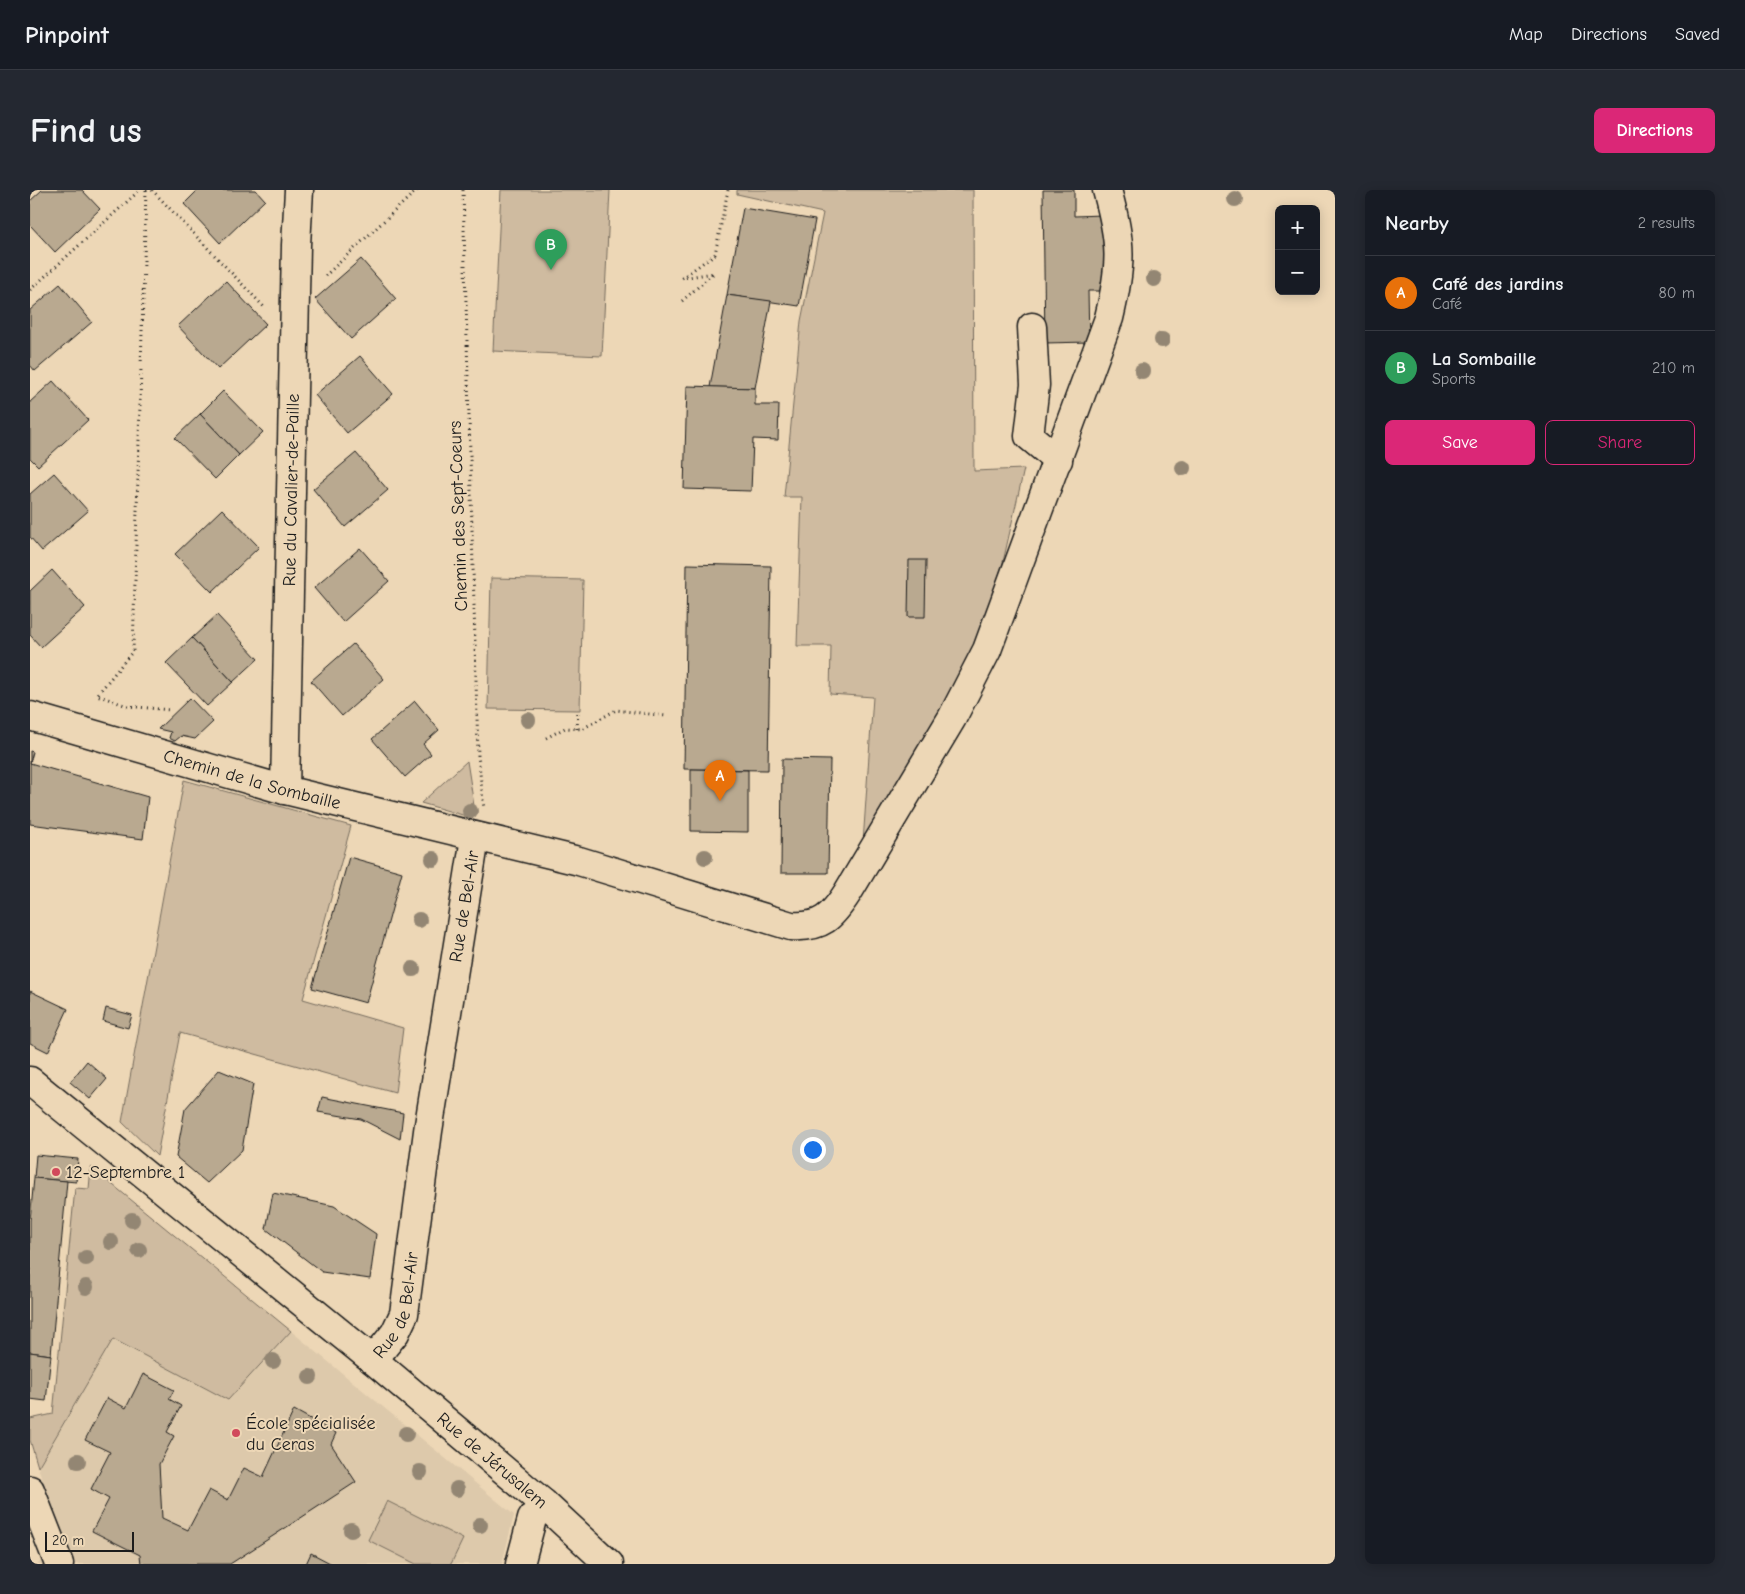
<!DOCTYPE html>
<html lang="en">
<head>
<meta charset="utf-8">
<style>
	:root { --surface:#171b24; --page:#242831; --text:#f1f3f6; --muted:#9ea1a6; --line:#363941; --accent:#db2777 }
	body { margin:0; font-family:"Comic Neue",sans-serif; background:var(--page); color:var(--text) }
	.controls { position:absolute; right:15px; top:15px; display:grid; overflow:hidden; border-radius:8px; box-shadow:0 2px 12px #0003 }
	.controls button { width:45px; height:45px; display:grid; place-items:center; padding:0; border:0; border-bottom:1px solid var(--line); background:var(--surface); color:var(--text); font:25px sans-serif }
	.scale { position:absolute; left:15px; bottom:12px; width:89px; box-sizing:border-box; padding-left:5px; border:2px solid #1c1c1c; border-top:0; font-size:14px; line-height:18px; white-space:nowrap; color:#1c1c1c; -webkit-text-stroke:4px #edd7b6; paint-order:stroke }
	.you { position:absolute; left:782px; top:959px; width:18px; height:18px; margin:-12px; border:4px solid #fff; border-radius:50%; background:#1a73e8; box-shadow:0 0 0 8px #1a73e833 }
	.badge { display:grid; place-items:center; width:32px; height:32px; border-radius:50%; background:var(--accent); color:#fff; font-size:16px; font-weight:700 }
	.pin { position:absolute; translate:-50% -41px; filter:drop-shadow(0 1px 2px #0008) }
	.pin::after { content:''; position:absolute; top:26px; width:18px; height:15px; background:inherit; clip-path:polygon(0 0,100% 0,50% 100%) }
	.list { margin:0; padding:0; list-style:none }
	h2 { display:flex; justify-content:space-between; align-items:center; height:65px; margin:0; padding:0 20px; font-size:21px }
	h2 small { font-size:16px; font-weight:400; color:var(--muted) }
	.list li { display:grid; grid-template-columns:32px 1fr auto; gap:15px; align-items:center; box-sizing:border-box; height:75px; padding:0 20px; border-top:1px solid var(--line) }
	.list b { display:block; font-size:19px; white-space:nowrap }
	.list p { margin:0; font-size:16px; white-space:nowrap; color:var(--muted) }
	.list em { font-size:16px; font-style:normal; color:var(--muted) }
	.actions { display:flex; gap:10px; padding:15px 20px }
	.actions a { flex:1; padding:11px 0; border:1px solid var(--accent); border-radius:8px; text-align:center; font-size:18px; color:var(--accent) }
	.actions .main { background:var(--accent); color:#fff }
	.map { position:relative; flex:none; width:1305px; height:1374px; overflow:hidden; border-radius:8px }
	header { display:flex; align-items:center; gap:30px; box-sizing:border-box; height:70px; padding:0 25px; background:var(--surface); border-bottom:1px solid var(--line) }
	header strong { font-size:24px }
	nav { display:flex; gap:28px; margin-inline-start:auto; font-size:18px }
	.intro { display:flex; align-items:center; justify-content:space-between; box-sizing:border-box; height:120px; padding:0 30px }
	h1 { margin:0; font-size:35px }
	.button { padding:12px 22px; border-radius:8px; background:var(--accent); color:#fff; font-size:18px; font-weight:700 }
	main { display:flex; gap:30px; padding:0 30px }
	aside { flex:1; background:var(--surface); border-radius:8px; box-shadow:0 2px 12px #0003 }
	.map>svg:first-child { display:block }
	.built { fill:#ddc9ab }
	.green { fill:#cfbba0; stroke:#766c5e }
	.building { fill:#b9a990; stroke:#1c1c1c }
	.lines { fill:none; stroke-linecap:round; stroke-linejoin:round }
	.minor-casing { stroke:#1c1c1c; stroke-width:31 }
	.path { stroke:#1c1c1c; stroke-width:3; stroke-dasharray:1 4; stroke-linecap:butt }
	.minor { stroke:#edd7b6; stroke-width:28 }
	.tree { fill:#938673 }
	.poi-dot { fill:#d1495b; stroke:#edd7b6; stroke-width:2 }
	.labels { text-anchor:middle; stroke-width:4; stroke-linejoin:round; paint-order:stroke }
	.street-label { font-size:18px; fill:#1c1c1c; stroke:#edd7b6 }
	.poi-label { font-size:18px; fill:#1c1c1c; stroke:#edd7b6; text-anchor:start }
</style>
</head>
<body>
<header>
<strong>Pinpoint</strong>
<nav><a>Map</a><a>Directions</a><a>Saved</a></nav>
</header>
<div class="intro"><h1>Find us</h1><a class="button">Directions</a></div>
<main>
<div class="map">
<svg width="1305" height="1374" viewBox="0 0 1305 1374">
	<rect width="100%" height="100%" fill="#edd7b6"/>
	<filter id="ink" filterUnits="userSpaceOnUse"><feTurbulence type="fractalNoise" baseFrequency=".02" numOctaves="2"/><feDisplacementMap in="SourceGraphic" scale="10" xChannelSelector="R" yChannelSelector="G"/><feConvolveMatrix kernelMatrix="1 2 1 2 8 2 1 2 1" color-interpolation-filters="sRGB"/></filter>
	<g filter="url(#ink)">
		<path class="built" d="M261,1141l223,184 -12,49h-464l23,-30 -23,-67 75,-128 115,61z"/>
		<g class="green">
			<path d="M471,0h109l-8,166 -109,-5z"/>
			<path d="M707,0h236l1,281 50,-2 -21,93 -28,92 -112,189 10,-146 -43,-3 1,-48h-34l5,-149h-18l17,-176 22,-108 -86,-19z"/>
			<path d="M461,388l92,2 -3,130 -92,-1z"/>
			<path d="M437,571l7,45 -2,8 -6,2 -45,-13z"/>
			<path d="M154,590l167,46 -48,173 100,29 -8,65 -215,-60 -23,123 -35,-34z"/>
			<path d="M61,977l200,164 -63,69 -115,-61 -75,128 -8,-27v-21l23,-5 22,-226 14,1z"/>
			<path d="M357,1311l76,38 -12,25h-35l-48,-24z"/>
		</g>
		<g class="building">
			<path d="M12,0h40l18,19 -45,43 -25,-27v-24z"/>
			<path d="M168,0h58l9,10 -45,43 -36,-39z"/>
			<path d="M1013,0h31v26l29,-1 1,76h-16l1,51 -44,1z"/>
			<path d="M713,18l72,12 -16,86 -72,-11z"/>
			<path d="M331,69l35,40 -45,40 -36,-40z"/>
			<path d="M196,91l40,43 -48,45 -40,-43z"/>
			<path d="M30,94l32,38 -57,49 -5,-6v-55z"/>
			<path d="M697,105l44,6 -16,87 -45,-1z"/>
			<path d="M330,166l33,38 -46,39 -32,-38z"/>
			<path d="M23,191l35,39 -50,46 -8,-8v-56z"/>
			<path d="M657,196l68,2v17h24l-1,35 -25,-1 -2,52 -67,-2z"/>
			<path d="M193,201l40,41 -24,23 -39,-41z"/>
			<path d="M170,224l39,41 -24,24 -40,-41z"/>
			<path d="M326,263l32,37 -43,37 -32,-38z"/>
			<path d="M24,283l34,38 -46,40 -12,-14v-43z"/>
			<path d="M192,319l37,38 -47,45 -37,-38z"/>
			<path d="M330,358l29,33 -46,41 -29,-34z"/>
			<path d="M879,370h17l-1,57h-17z"/>
			<path d="M657,374l84,2 -3,204 -84,-1z"/>
			<path d="M22,380l33,37 -44,40 -11,-12v-44z"/>
			<path d="M187,425l41,44 -25,23 -41,-44z"/>
			<path d="M162,448l41,44 -26,24 -41,-43z"/>
			<path d="M323,454l31,35 -42,37 -31,-35z"/>
			<path d="M160,508l23,24 -18,17 -14,-3 -6,5 -6,-3 2,-6 -13,-3z"/>
			<path d="M385,511l24,29 -16,14 8,10 -26,23 -33,-38z"/>
			<path d="M0,561l3,1 -3,11 118,34 -5,42 -113,-15z"/>
			<path d="M752,569l48,1 -2,113h-47z"/>
			<path d="M661,579l57,1v62l-57,-1z"/>
			<path d="M319,667l53,15 -36,131 -54,-15z"/>
			<path d="M0,801l38,18 -20,43 -18,-9z"/>
			<path d="M76,818l26,7 -4,13 -25,-7z"/>
			<path d="M57,871l20,18 -17,20 -20,-17z"/>
			<path d="M189,880l34,14 -11,66 -35,33 -31,-26 9,-48z"/>
			<path d="M292,907l81,16 -3,26 -39,-20 -43,-7z"/>
			<path d="M6,965l42,4 -2,23 -42,-4z"/>
			<path d="M4,988l33,3 -16,174 -21,-3v-132z"/>
			<path d="M243,1003l61,13 42,28 -6,45 -48,-7 -56,-43z"/>
			<path d="M0,1162l21,3 -5,46 -16,-2z"/>
			<path d="M113,1184l31,16 -5,9 12,7 -14,26 7,4 -15,28 3,54 26,12 21,-40 19,10 16,-32 19,9 31,-67 42,23 -5,11 25,38 -126,82h-89l-1,-9 -48,-24 17,-32 -18,-10 19,-37 -25,-12 22,-42 19,10z"/>
			<path d="M281,1363l21,11h-26z"/>
		</g>
		<g class="lines">
			<g class="minor-casing">
				<g id="minor">
					<path d="M1002,137l3,58 -6,51 29,24"/>
					<path id="s1" d="M0,526l255,74 294,71 212,65c31,2 41,-9 57,-34l104,-174 35,-68 122,-332c13,-54 13,-74 -2,-128"/>
					<path id="s2" d="M255,600l11,-545 3,-55"/>
					<path id="s3" d="M0,891l343,279 170,143 66,61"/>
					<path id="s4" d="M343,1170l22,-27 9,-19 24,-183 47,-293"/>
					<path d="M0,1300l29,74"/>
					<path d="M490,1374l12,-45 11,-16"/>
				</g>
			</g>
			<g class="path">
				<path d="M116,0l-13,461 -36,44 30,11 43,4"/>
				<path d="M122,0l114,119"/>
				<path d="M433,0l15,565 6,54"/>
				<path d="M295,86l92,-86"/>
				<path d="M0,100l110,-100"/>
				<path d="M652,111l32,-28 -32,5 33,-24 13,-64"/>
				<path d="M547,539l1,-19"/>
				<path d="M516,548l19,-10 17,1 34,-19 50,6"/>
			</g>
			<use href="#minor" class="minor"/>
		</g>
		<g class="tree">
			<circle cx="1205" cy="9" r="8"/>
			<circle cx="1124" cy="89" r="8"/>
			<circle cx="1132" cy="150" r="8"/>
			<circle cx="1112" cy="181" r="8"/>
			<circle cx="1153" cy="278" r="8"/>
			<circle cx="498" cy="530" r="8"/>
			<circle cx="440" cy="621" r="8"/>
			<circle cx="675" cy="667" r="8"/>
			<circle cx="403" cy="669" r="8"/>
			<circle cx="389" cy="730" r="8"/>
			<circle cx="383" cy="779" r="8"/>
			<circle cx="102" cy="1030" r="8"/>
			<circle cx="81" cy="1052" r="8"/>
			<circle cx="109" cy="1060" r="8"/>
			<circle cx="56" cy="1068" r="8"/>
			<circle cx="56" cy="1097" r="8"/>
			<circle cx="243" cy="1171" r="8"/>
			<circle cx="280" cy="1187" r="8"/>
			<circle cx="376" cy="1244" r="8"/>
			<circle cx="48" cy="1271" r="8"/>
			<circle cx="390" cy="1282" r="8"/>
			<circle cx="427" cy="1299" r="8"/>
			<circle cx="450" cy="1335" r="8"/>
			<circle cx="321" cy="1340" r="8"/>
		</g>
	</g>
	<g class="poi-dot">
		<circle cx="26" cy="982" r="5"/>
		<circle cx="206" cy="1243" r="5"/>
	</g>
	<g class="labels">
		<g class="street-label">
			<text dy="6" stroke="none"><textPath href="#s2" startOffset="300">Rue du Cavalier-de-Paille</textPath></text>
			<text transform="translate(428 326) rotate(-92)" y="6">Chemin des Sept-Coeurs</text>
			<text dy="6" stroke="none"><textPath href="#s1" startOffset="231">Chemin de la Sombaille</textPath></text>
			<text dy="6" stroke="none"><textPath href="#s4" startOffset="468">Rue de Bel-Air</textPath></text>
			<text dy="6" stroke="none"><textPath href="#s4" startOffset="62">Rue de Bel-Air</textPath></text>
			<text dy="6" stroke="none"><textPath href="#s3" startOffset="598">Rue de Jérusalem</textPath></text>
		</g>
		<g class="poi-label">
			<text x="36" y="988">12-Septembre 1</text>
			<text x="216" y="1239">École spécialisée<tspan x="216" dy="21">du Ceras</tspan></text>
		</g>
	</g>
</svg>
<div class="controls">
<button>+</button>
<button>−</button>
</div>
<div class="scale">20 m</div>
<div class="you"></div>
<div class="pin badge" style="left:690px;top:611px;background:#e8710a">A</div>
<div class="pin badge" style="left:521px;top:80px;background:#2e9e5b">B</div>
</div>
<aside>
<h2>Nearby<small>2 results</small></h2>
<ul class="list">
<li><span class="badge" style="background:#e8710a">A</span><div><b>Café des jardins</b><p>Café</p></div><em>80 m</em></li>
<li><span class="badge" style="background:#2e9e5b">B</span><div><b>La Sombaille</b><p>Sports</p></div><em>210 m</em></li>
</ul>
<div class="actions"><a class="main">Save</a><a>Share</a></div>
</aside>
</main>
</body>
</html>
